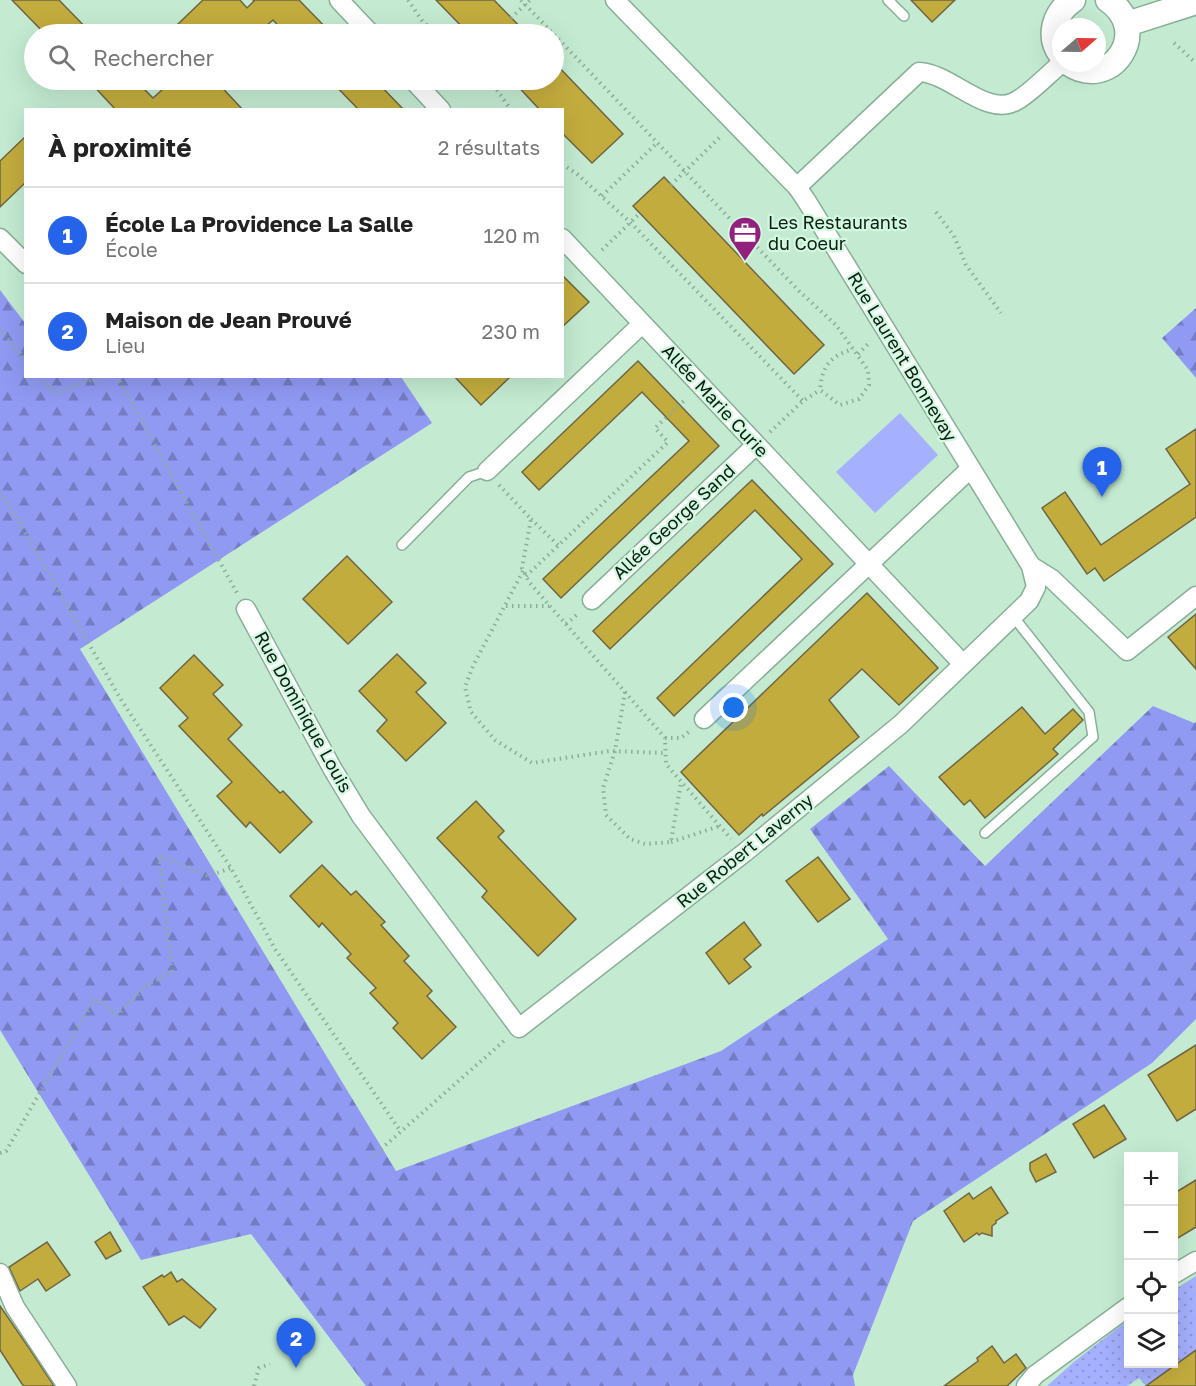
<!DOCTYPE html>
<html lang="fr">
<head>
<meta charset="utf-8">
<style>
	:root { --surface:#fff; --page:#f2f2f2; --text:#222; --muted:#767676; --line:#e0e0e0; --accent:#2563eb }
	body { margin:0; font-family:"Golos Text",sans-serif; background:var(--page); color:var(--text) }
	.controls { position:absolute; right:18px; bottom:18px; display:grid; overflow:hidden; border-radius:0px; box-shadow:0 6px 24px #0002 }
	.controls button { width:54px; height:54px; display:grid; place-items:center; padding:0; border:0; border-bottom:2px solid var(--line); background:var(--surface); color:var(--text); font:30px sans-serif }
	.compass { position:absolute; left:1052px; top:18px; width:54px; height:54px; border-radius:50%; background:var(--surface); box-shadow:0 6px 24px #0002; rotate:70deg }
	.you { position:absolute; left:734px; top:708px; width:21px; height:21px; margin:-15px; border:4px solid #fff; border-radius:50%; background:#1a73e8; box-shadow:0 0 0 9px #1a73e833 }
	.badge { display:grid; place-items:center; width:39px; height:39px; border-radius:50%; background:var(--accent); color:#fff; font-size:20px; font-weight:700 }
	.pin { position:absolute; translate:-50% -50px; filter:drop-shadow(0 2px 3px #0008) }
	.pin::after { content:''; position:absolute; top:32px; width:21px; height:18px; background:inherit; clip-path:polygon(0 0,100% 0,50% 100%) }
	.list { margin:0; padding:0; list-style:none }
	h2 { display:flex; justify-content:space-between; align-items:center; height:78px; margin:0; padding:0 24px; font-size:26px }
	h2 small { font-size:20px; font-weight:400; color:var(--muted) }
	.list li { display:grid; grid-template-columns:39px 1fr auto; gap:18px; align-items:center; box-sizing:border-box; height:96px; padding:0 24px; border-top:2px solid var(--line) }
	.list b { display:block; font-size:22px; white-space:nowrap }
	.list p { margin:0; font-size:20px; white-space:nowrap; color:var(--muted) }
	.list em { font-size:20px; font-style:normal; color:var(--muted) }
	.icon { flex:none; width:33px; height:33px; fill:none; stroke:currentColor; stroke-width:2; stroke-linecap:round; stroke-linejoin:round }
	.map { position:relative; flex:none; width:1196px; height:1386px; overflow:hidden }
	.search { position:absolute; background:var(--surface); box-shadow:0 6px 24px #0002; left:24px; top:24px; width:540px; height:66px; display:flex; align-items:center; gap:15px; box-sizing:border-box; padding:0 21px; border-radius:33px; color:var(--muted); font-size:22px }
	.panel { position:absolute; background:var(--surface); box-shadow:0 6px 24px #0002; left:24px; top:108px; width:540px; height:270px; border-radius:0px }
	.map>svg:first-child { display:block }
	.grass { fill:#a5b0fe }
	.forest { fill:url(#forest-firs) }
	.park { fill:url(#park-dots) }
	.building { fill:#c3ac3e; stroke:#6e6642; stroke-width:1.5 }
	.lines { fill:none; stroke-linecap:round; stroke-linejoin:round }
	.service-casing { stroke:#89af98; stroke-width:12 }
	.minor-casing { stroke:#89af98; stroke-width:21 }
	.tertiary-casing { stroke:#89af98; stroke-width:27 }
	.path { stroke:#8dad99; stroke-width:4; stroke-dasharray:1.5 4.5; stroke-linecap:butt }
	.service { stroke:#fff; stroke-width:9 }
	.minor { stroke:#fff; stroke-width:18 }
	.tertiary { stroke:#fff; stroke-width:24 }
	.labels { text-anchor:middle; stroke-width:4.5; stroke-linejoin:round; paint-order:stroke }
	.poi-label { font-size:18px; fill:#0e1c14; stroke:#d1f9df; text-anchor:start }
	.street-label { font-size:18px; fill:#0e1c14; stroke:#d1f9df }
</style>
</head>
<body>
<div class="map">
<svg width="1196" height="1386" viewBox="0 0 1196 1386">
	<defs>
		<pattern id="forest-firs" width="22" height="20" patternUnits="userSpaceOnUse" patternTransform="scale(1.5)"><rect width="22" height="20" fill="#909af3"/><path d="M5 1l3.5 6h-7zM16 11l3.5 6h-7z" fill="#747dc4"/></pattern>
		<pattern id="park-dots" width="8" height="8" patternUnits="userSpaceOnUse" patternTransform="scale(1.5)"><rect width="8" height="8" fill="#a5b0fe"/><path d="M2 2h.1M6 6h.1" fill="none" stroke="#8d97d9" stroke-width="1.8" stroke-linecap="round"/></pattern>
	</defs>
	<rect width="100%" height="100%" fill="#c4ebd2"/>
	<path class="grass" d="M900,413l38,42 -63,58 -39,-41z"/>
	<g class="forest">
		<path d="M0,290l25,33 1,53 375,1 31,46 -352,226 316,522 325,-120 167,-112 -78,-110 79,-63 96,100 168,-160 41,17 2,-1v297l-44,44 -239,158 -60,154 2,11h-489l-115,-152 -110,26 -141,-230z"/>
		<path d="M1196,308v70l-34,-40z"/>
	</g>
	<path class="park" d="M1196,1276v74l-50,36 -7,-8 -12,8h-80l28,-25 53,-41v44h46v-74z"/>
	<g class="building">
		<path d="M12,0h47l33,34h-47z"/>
		<path d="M203,0h37l7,8 7,-7 -1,-1h46l33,34h-46l-13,-14 -16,14h-71l-9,-9z"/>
		<path d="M436,0h58l33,34h-58z"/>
		<path d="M911,0h44l-23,22z"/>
		<path d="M554,62l69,72 -31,29 -30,-30v-23h-22l-28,-30h42z"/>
		<path d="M88,80h47l18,18 20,-18h42l28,30h-127z"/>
		<path d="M330,80h45l29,30h-45z"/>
		<path d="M26,136v46l-26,25v-46z"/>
		<path d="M664,177l160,168 -30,29 -161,-168z"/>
		<path d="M562,275l27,27 -27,25z"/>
		<path d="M638,361l81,85 -158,152 -18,-19 146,-138 -47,-49 -103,98 -17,-18z"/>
		<path d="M454,376h57l-30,29z"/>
		<path d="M1196,429v88l-92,64 -9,-13 -8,6 -45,-66 23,-16 36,53 89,-61 -24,-35z"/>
		<path d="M752,480l81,84 -159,152 -17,-18 145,-139 -47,-49 -145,139 -17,-18z"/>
		<path d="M347,556l45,46 -44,42 -45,-45z"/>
		<path d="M867,593l71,75 -39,37 -37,-36 -33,31 30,37 -96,79 -1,-2 -23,21 -58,-63z"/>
		<path d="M1196,614v55l-28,-32z"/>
		<path d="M397,654l29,29 -10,9 30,31 -40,38 -29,-30 10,-11 -28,-29z"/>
		<path d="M194,655l29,30 -10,9 29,31 -14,14 52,54 3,-2 29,31 -32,31 -30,-31 -4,5 -29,-31 15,-14 -53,-56 9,-8 -28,-30z"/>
		<path d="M1022,707l23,27 28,-25 10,11 -30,29 5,5 -73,64 -15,-18 -6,5 -25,-28z"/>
		<path d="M476,801l28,30 -6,6 78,82 -38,37 -56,-59 5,-6 -50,-53z"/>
		<path d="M818,857l32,42 -32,23 -32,-41z"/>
		<path d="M322,865l29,30 5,-4 29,31 -4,3 28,31 -5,5 28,30 -5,5 29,31 -34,32 -29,-31 5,-5 -28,-30 6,-5 -29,-30 4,-4 -29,-31 -3,4 -29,-31z"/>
		<path d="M744,922l17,23 -17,14 7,8 -22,17 -23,-31z"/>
		<path d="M1196,1045v64l-19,12 -29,-46z"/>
		<path d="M1104,1105l22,34 -32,19 -21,-34z"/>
		<path d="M1046,1154l10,18 -20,10 -6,-12v-7z"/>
		<path d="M1196,1180v47l-23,14v-47z"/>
		<path d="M991,1187l17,26 -12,8v2l-4,3v10l-10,-3 -3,2 -2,-2 -13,9 -20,-31 25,-18 4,6z"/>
		<path d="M110,1232l11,19 -15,8 -11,-17z"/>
		<path d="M47,1242l23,33 -24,16 -8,-12 -18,12 -11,-24z"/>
		<path d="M171,1272l6,10 5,-3 34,30 -16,19 -16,-12 -15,9 -26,-38 19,-12 2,2z"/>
		<path d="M0,1306l31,45 23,35h-30l-2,-2 -22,-34z"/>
		<path d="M992,1346l12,17 12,-9 10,14 -19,18h-63l34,-25 -1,-3z"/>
		<path d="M1196,1350v36h-50z"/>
	</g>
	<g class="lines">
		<g class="service-casing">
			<g id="service">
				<path d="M888,0l16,16"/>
				<path d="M402,545l67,-68 18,-6"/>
				<path d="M985,833l108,-96 -4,-25 -77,-97"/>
			</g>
		</g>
		<g class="minor-casing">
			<g id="minor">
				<path d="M339,0l32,34"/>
				<path d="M413,80l28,30"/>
				<path d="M797,187l122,-115c31,1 66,44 95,30 14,-6 35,-29 48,-39"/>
				<path d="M0,238l26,26"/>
				<path d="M562,238l401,426"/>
				<path d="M487,471l155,-147"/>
				<path d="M1031,566l21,13 75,72 69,-55"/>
				<path d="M592,600l164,-155"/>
				<path d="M246,609l86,159 29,48 158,212 225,-175 157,-129 128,-123 7,-14 -5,-21 -225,-366 -9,-13 -182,-187"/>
				<path d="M704,719l266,-250"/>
				<path d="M0,1273l15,34 52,79"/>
				<path d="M1174,1274l22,-13"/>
				<path d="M1026,1386l9,-11 93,-68"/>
			</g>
		</g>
		<g class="tertiary-casing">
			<g id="tertiary">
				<path d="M1127,24l69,-22"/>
				<path d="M1061,55c-14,-19 -7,-42 12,-55"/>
				<path d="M1068,63c43,30 85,-32 40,-63"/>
			</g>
		</g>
		<g class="path">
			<path d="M408,0l15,22 15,12"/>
			<path d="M521,0l278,291 37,34 32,45 1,15 -10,14 -19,6 -20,-15c2,-25 11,-34 33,-41"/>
			<path d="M511,18l19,-18"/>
			<path d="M1174,43l22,20"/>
			<path d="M490,80l21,30"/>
			<path d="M562,164l15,10 53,48 173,179"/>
			<path d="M671,185l49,-48"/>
			<path d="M602,196l55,-53"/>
			<path d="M936,212l18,24 12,29 35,48"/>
			<path d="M602,250l38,-37"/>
			<path d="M0,330l26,30"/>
			<path d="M858,354l12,-12"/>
			<path d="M40,376l15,18 47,-18"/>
			<path d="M117,376l120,217"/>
			<path d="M770,432l33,-31 17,-11"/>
			<path d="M499,485l32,34 -9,49 7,14 136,156 1,26 65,75"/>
			<path d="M0,492l18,28 102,178 111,170 44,81 126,183"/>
			<path d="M531,519l27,26"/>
			<path d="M523,571l-50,95 -8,21 6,25 24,28 37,23 78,-12 56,2"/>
			<path d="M526,576l142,-134 -13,-14 31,-29"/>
			<path d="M506,606h43"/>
			<path d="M566,624l13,-11"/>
			<path d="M625,692l-10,59 -12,37 3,27 24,24 15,5 26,-2 10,-60"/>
			<path d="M665,738h16l9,-7"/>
			<path d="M671,842l49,-16"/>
			<path d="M0,1153l6,-2 89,-153 22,17 29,-29 26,-15 -13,-116 49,21 23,-8"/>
			<path d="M372,1157l133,-117"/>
			<path d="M254,1386l5,-18 11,-4"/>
		</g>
		<use href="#service" class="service"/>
		<use href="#minor" class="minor"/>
		<use href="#tertiary" class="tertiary"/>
	</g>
	<defs>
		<g id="office-pin" transform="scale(1.725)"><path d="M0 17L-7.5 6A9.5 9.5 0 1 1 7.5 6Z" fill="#94207e" stroke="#d1f9df"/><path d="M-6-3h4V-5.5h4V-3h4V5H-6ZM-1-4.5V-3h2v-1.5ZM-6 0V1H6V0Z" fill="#fff"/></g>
	</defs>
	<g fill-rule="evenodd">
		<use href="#office-pin" x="745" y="233"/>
	</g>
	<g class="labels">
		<g class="poi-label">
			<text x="768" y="229">Les Restaurants<tspan x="768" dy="21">du Coeur</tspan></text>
		</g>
		<g class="street-label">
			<text transform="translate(902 357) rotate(59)" y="6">Rue Laurent Bonnevay</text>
			<text transform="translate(715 401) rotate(47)" y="6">Allée Marie Curie</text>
			<text transform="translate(674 522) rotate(-43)" y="6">Allée George Sand</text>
			<text transform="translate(303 712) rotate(61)" y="6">Rue Dominique Louis</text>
			<text transform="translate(745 851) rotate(-39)" y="6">Rue Robert Laverny</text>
		</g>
	</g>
</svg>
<div class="controls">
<button>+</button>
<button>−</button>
<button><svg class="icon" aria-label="locate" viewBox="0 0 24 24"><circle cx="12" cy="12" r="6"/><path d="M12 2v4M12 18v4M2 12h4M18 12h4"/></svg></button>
<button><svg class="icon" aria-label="layers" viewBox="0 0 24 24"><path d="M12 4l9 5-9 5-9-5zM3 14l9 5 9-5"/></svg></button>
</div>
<svg class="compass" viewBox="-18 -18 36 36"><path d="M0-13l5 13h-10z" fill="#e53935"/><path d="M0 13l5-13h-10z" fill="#767676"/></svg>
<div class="you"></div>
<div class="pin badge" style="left:1102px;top:497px">1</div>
<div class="pin badge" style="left:296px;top:1368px">2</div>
<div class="search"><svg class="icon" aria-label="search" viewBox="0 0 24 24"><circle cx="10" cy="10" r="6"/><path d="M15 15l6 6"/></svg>Rechercher</div>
<section class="panel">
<h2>À proximité<small>2 résultats</small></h2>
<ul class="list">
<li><span class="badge">1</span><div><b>École La Providence La Salle</b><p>École</p></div><em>120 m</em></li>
<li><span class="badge">2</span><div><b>Maison de Jean Prouvé</b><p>Lieu</p></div><em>230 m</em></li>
</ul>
</section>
</div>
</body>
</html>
